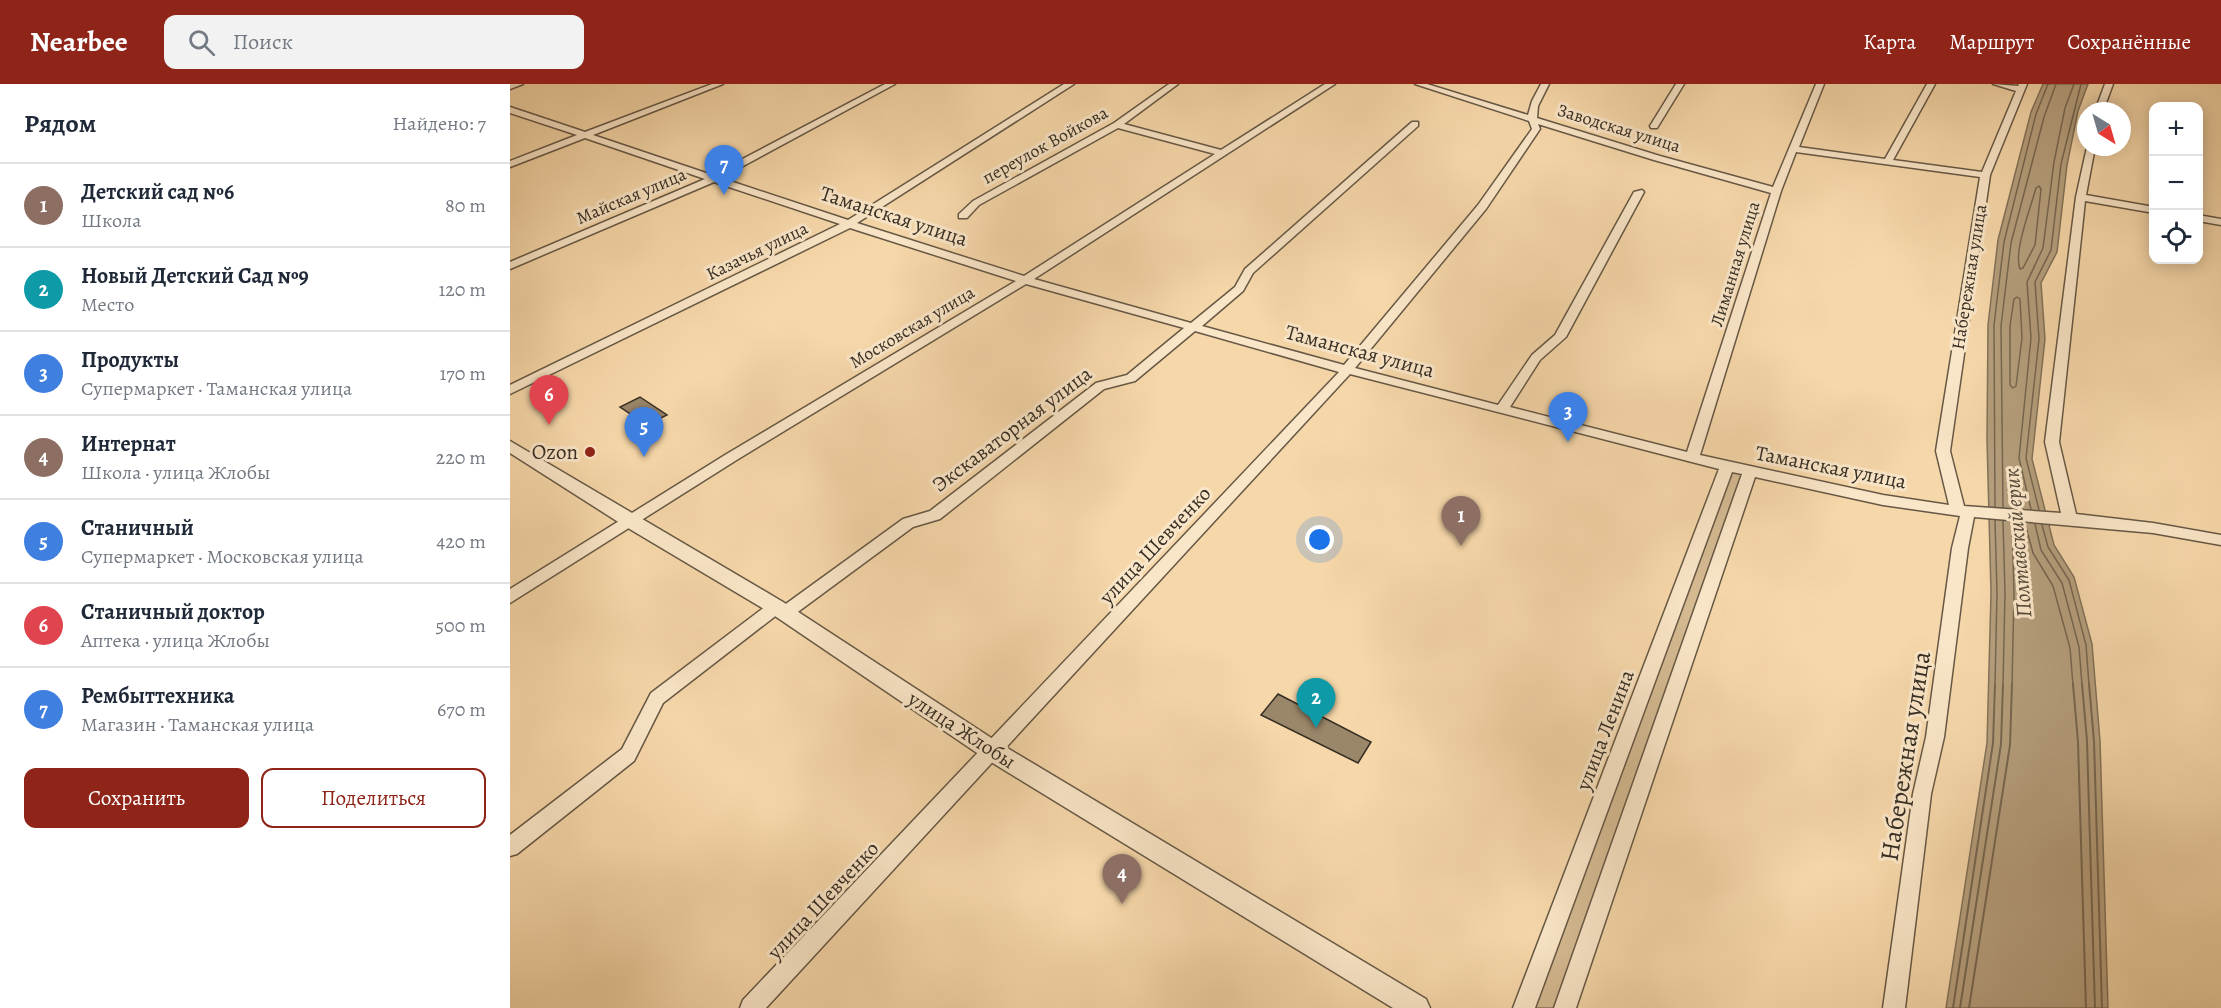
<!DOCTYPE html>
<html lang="ru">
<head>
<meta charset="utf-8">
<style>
	:root { --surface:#fff; --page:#f2f2f3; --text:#1f2937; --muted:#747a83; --line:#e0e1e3; --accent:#8f2418 }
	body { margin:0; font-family:Alegreya,serif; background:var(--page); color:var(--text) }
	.controls { position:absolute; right:18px; top:18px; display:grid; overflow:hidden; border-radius:12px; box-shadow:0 3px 15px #0003 }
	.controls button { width:54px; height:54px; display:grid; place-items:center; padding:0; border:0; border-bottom:2px solid var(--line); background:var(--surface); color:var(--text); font:30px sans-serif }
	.compass { position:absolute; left:1567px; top:18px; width:54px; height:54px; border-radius:50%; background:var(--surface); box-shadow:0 3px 15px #0003; rotate:143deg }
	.you { position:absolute; left:810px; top:456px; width:21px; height:21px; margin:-15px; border:4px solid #fff; border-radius:50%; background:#1a73e8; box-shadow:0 0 0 9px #1a73e833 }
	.badge { display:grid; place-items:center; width:39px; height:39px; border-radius:50%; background:var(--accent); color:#fff; font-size:20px; font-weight:700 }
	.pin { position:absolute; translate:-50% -50px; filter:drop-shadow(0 2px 3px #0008) }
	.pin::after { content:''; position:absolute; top:32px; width:21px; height:18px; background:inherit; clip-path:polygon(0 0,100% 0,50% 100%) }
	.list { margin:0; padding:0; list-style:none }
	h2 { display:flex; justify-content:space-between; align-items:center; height:78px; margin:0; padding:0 24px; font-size:26px }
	h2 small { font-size:20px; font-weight:400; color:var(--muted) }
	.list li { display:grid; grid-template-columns:39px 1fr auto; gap:18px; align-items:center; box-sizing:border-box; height:84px; padding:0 24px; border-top:2px solid var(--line) }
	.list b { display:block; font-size:22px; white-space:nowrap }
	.list p { margin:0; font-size:20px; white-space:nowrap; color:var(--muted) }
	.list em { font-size:20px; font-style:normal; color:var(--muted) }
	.actions { display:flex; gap:12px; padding:18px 24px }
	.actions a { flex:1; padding:14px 0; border:2px solid var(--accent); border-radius:12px; text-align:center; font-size:21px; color:var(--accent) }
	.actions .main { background:var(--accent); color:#fff }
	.icon { flex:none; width:33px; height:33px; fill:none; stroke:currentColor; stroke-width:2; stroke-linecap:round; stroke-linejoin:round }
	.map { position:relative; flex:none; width:1711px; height:924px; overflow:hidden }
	header { display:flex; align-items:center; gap:36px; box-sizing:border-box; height:84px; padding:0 30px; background:var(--accent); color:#fff }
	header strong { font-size:28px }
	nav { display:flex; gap:33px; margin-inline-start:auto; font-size:21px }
	.search { width:420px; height:54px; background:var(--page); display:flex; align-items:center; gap:15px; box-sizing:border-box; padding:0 21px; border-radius:12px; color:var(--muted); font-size:22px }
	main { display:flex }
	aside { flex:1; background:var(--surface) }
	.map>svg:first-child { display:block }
	.green { fill:#d5ba92; stroke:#86745b; stroke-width:1.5 }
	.water { fill:#b59e7c; stroke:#827159; stroke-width:1.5 }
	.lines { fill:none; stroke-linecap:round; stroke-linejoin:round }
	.shore-far1 { stroke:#766650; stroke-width:1.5 }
	.shore { stroke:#766650; stroke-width:2 }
	.building { fill:#9a8669; stroke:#362e24; stroke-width:1.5 }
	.minor-casing { stroke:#665845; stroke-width:3 }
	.tertiary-casing { stroke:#665845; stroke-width:3 }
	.minor { fill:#f9e5c7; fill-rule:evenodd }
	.tertiary { fill:#f9e5c7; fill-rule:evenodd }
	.poi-dot { fill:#8f2418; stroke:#f9e5c7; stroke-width:2 }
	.labels { text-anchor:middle; stroke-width:6; stroke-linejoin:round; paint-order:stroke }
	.far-street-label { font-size:18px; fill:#362e24; stroke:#f9e5c7 }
	.street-label { font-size:21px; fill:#362e24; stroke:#f9e5c7 }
	.poi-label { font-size:21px; fill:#362e24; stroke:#f9e5c7; text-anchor:end }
	.water-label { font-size:22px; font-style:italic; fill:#564a3a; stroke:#f9e5c7 }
	.near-street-label { font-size:26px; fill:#362e24; stroke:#f9e5c7 }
</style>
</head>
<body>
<header>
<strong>Nearbee</strong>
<div class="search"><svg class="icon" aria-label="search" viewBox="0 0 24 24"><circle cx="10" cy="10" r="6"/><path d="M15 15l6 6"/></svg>Поиск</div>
<nav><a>Карта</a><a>Маршрут</a><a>Сохранённые</a></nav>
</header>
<main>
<aside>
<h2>Рядом<small>Найдено: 7</small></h2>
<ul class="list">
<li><span class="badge" style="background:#8d6e63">1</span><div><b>Детский сад №6</b><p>Школа</p></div><em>80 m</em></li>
<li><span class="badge" style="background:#0f9aa8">2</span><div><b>Новый Детский Сад №9</b><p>Место</p></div><em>120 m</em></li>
<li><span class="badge" style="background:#3f7fe0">3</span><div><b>Продукты</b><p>Супермаркет · Таманская улица</p></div><em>170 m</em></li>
<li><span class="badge" style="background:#8d6e63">4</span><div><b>Интернат</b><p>Школа · улица Жлобы</p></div><em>220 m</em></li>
<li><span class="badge" style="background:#3f7fe0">5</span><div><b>Станичный</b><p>Супермаркет · Московская улица</p></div><em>420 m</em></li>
<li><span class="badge" style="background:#e0444e">6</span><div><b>Станичный доктор</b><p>Аптека · улица Жлобы</p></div><em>500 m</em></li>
<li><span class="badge" style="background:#3f7fe0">7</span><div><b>Рембыттехника</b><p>Магазин · Таманская улица</p></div><em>670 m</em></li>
</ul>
<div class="actions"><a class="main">Сохранить</a><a>Поделиться</a></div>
</aside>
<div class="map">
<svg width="1711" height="924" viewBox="0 0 1711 924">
	<rect width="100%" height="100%" fill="#f6d7a9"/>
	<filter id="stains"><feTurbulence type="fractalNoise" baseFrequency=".00333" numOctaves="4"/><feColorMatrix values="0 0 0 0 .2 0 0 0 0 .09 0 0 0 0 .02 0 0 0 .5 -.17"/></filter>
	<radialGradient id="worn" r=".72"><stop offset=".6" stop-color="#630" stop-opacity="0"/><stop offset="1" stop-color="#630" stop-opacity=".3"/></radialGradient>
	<path class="green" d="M1220,385l18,4 -185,535h-45z"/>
	<path class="water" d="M1533,0h45l-10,27 -11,54 -10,87 -16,31 4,56 -13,120 22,86 20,32 18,67 8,97 8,267h-162l41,-265 4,-150 -4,-154 1,-114 10,-85 33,-128z"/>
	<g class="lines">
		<g class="shore-far1">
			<path d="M1529,102l2,3 -6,56 -12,23 -3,1c-7,-17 11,-62 16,-81z"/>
			<path d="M1507,213l3,2 2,39 -6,48 -3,2 -3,-3v-59l4,-27z"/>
			<path d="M1485,423l-1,-182 10,-83 32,-128 12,-30"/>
			<path d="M1493,423l-2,-181 10,-83 33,-126 12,-33"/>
			<path d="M1521,425l-12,-51 12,-120 -4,-56 16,-34 11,-86 11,-54 9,-24"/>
			<path d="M1529,426l-13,-52 13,-119 -4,-57 16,-32 10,-86 20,-80"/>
			<path d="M1515,439l8,30 20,33 17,62 3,37"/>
			<path d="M1525,440l6,26 21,33 17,64 3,38"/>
			<path d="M1532,441l6,22 21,33 17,65 3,40"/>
			<path d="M1485,601l2,-92 -2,-73"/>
			<path d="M1493,601l2,-92 -2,-72"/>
			<path d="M1502,601l2,-92 -2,-71"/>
		</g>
		<g class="shore">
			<path d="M1563,600l5,58 8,266"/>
			<path d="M1572,600l5,57 8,267"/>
			<path d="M1579,600l5,57 8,267"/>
			<path d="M1443,924l40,-265 2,-59"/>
			<path d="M1450,924l41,-264 2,-60"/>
			<path d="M1459,924l41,-263 2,-61"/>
		</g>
	</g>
	<g class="building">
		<path d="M130,313l27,18 -20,10 -27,-18z"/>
		<path d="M768,610l93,48 -13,21 -97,-48z"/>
	</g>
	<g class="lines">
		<g class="minor-casing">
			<g id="minor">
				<path d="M0,0h13l-13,5z"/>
				<path d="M202,0h11l-130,51 119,40 173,-91h10l-174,94 127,42 216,-136h10l-217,139 167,53 191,-122 -97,-26 -139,77 -12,13h-8v-4l14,-13 141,-78 55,-39h9l-54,40 97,26 104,-66h10l-301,195 157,44 44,-36 10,-18 167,-147h6v4l-165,147 -10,18 -41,35 142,39 134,-160 54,-76 -3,-8 -114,-37h12l101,31 4,-14 9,-17h8l-11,22 -1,12 123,38 113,31 43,-103h8l-25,63 86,12 42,-75h8l-42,76 89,12 34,-81 -23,-7 25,2 1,-2h8l-37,91 -40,276 14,55 97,7 -16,-71 31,-245 11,-50h8l-9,48 68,12v6l-69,-12 -26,241 17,72 77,9 68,12v10l-68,-12 -179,-16 -6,31 -24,189 -13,57 -26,214h-22l30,-214 13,-57 26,-189 8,-32 -77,-11 -128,-28 -179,531h-22l188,-534 -10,-2 -197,536h-22l206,-539 -369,-95 -584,634h-26l3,-8 596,-628 -144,-41 -60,50 -31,8 -164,130 -27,8 -122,90 -6,2 -7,-5 -115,89 -29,58 -117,93 -7,2v-21l112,-86 29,-56 119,-90 6,-2 7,5 120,-87 27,-8 166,-128 31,-8 57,-47 -158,-44 -291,177 -225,142v-14l215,-134 291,-174 -166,-53 -340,166v-9l330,-161 -126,-42 -204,87v-7l195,-83 -120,-41 -75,29v-6l67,-26 -67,-22v-6l75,25zM1028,40l116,36 117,33 -84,259 -177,-45 30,-47 26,-23 78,-145 -2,-2 -8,2 -79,143 -23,20 -34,50 -143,-37 131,-159 54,-80zM1286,68l184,25 -44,274 13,54 -66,-10 -183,-40 81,-264z"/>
				<path d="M1166,0h8l-27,44h-6l-1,-2z"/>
				<path d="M1595,0h8l-10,27h-8z"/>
				<path d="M1688,131l23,4v6l-23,-4z"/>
			</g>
		</g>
		<g class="tertiary-casing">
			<path id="tertiary" d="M0,357l273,161 216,141 427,256 4,9h-37l-410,-251 -214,-145 -146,-87 -113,-72z"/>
		</g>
		<use href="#minor" class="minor"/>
		<use href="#tertiary" class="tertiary"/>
	</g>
	<circle class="poi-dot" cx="80" cy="368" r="6"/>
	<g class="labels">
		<g class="far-street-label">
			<text transform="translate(1109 44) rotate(17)" y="6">Заводская улица</text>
			<text transform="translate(535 61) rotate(-29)" y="6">переулок Войкова</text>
			<text transform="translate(121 112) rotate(-23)" y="6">Майская улица</text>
			<text transform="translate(247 167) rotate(-26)" y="6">Казачья улица</text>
			<text transform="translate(1225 180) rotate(-73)" y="6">Лиманная улица</text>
			<text transform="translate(1459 193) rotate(-81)" y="6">Набережная улица</text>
			<text transform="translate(402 243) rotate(-31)" y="6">Московская улица</text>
		</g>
		<g class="street-label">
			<text transform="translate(384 132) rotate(18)" y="7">Таманская улица</text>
			<text transform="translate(850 267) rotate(15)" y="7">Таманская улица</text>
			<text transform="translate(502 345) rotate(-37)" y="7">Экскаваторная улица</text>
			<text transform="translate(1321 383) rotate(11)" y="7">Таманская улица</text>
			<text transform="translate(645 461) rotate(-47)" y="7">улица Шевченко</text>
			<text transform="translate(452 646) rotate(33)" y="7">улица Жлобы</text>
			<text transform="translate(1095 646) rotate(-69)" y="7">улица Ленина</text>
			<text transform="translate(313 816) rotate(-47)" y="7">улица Шевченко</text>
		</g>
		<g class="poi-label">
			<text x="68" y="375">Ozon</text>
		</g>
		<g class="water-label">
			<text transform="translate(1507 459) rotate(-95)" y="8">Полтавский ерик</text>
		</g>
		<g class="near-street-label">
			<text transform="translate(1395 672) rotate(-81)" y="9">Набережная улица</text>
		</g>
	</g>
	<rect width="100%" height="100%" filter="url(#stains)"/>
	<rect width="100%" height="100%" fill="url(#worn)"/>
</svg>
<div class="controls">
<button>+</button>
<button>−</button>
<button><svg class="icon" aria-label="locate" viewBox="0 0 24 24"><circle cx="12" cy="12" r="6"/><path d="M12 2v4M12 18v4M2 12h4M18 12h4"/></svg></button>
</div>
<svg class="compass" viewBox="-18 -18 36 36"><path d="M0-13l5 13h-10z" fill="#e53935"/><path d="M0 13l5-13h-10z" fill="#747a83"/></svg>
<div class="you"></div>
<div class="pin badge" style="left:951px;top:462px;background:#8d6e63">1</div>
<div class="pin badge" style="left:806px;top:644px;background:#0f9aa8">2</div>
<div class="pin badge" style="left:1058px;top:358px;background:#3f7fe0">3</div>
<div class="pin badge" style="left:612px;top:820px;background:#8d6e63">4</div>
<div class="pin badge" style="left:134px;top:373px;background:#3f7fe0">5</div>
<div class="pin badge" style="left:39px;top:341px;background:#e0444e">6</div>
<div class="pin badge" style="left:214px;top:111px;background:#3f7fe0">7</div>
</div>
</main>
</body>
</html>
